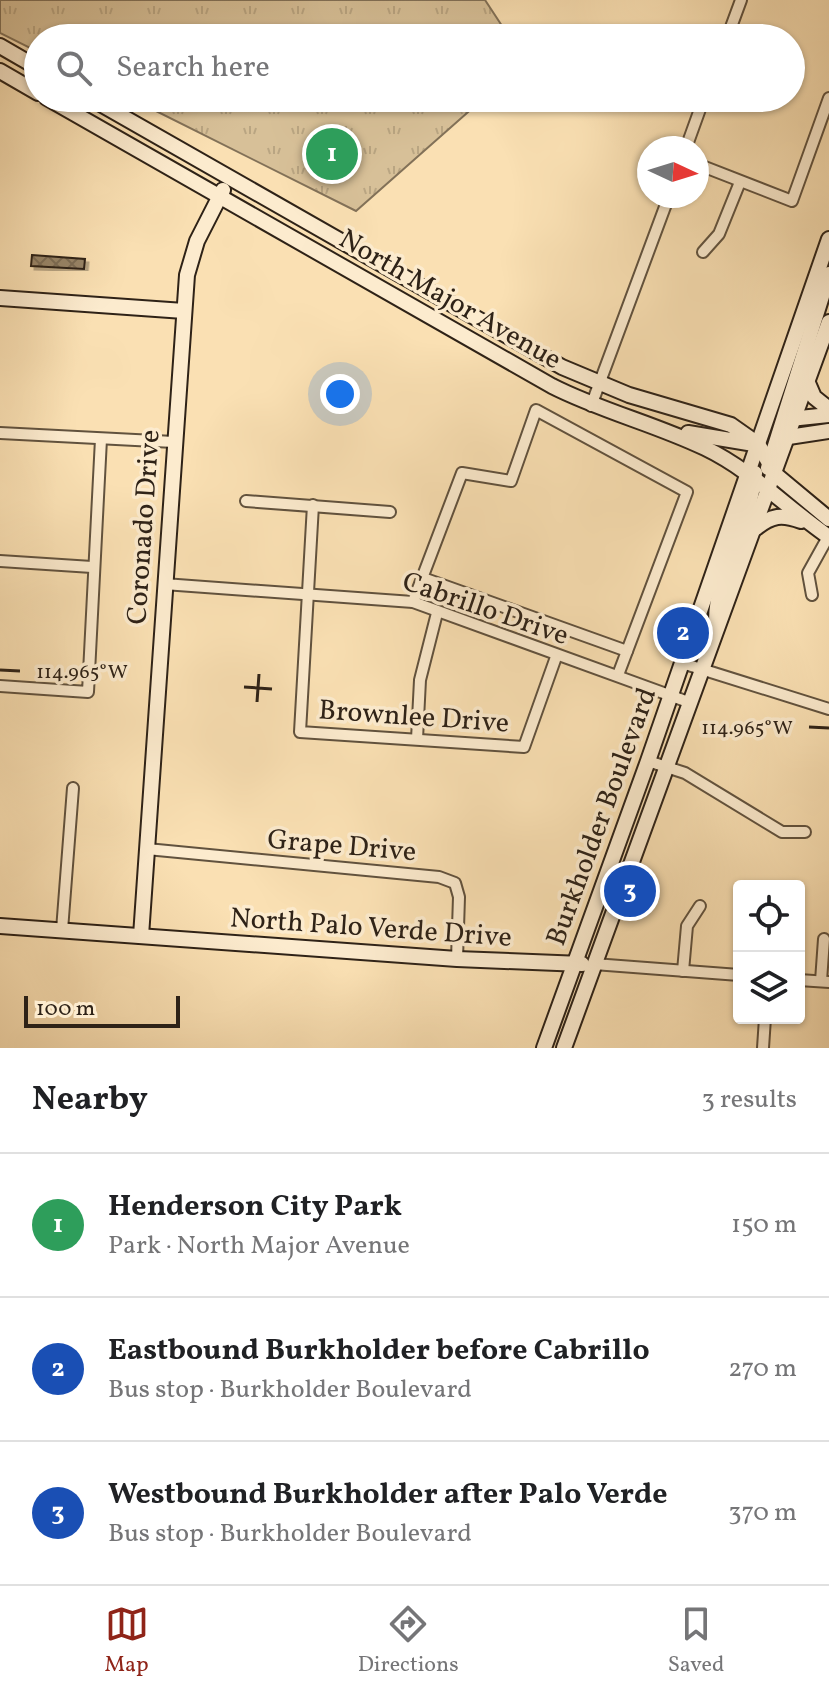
<!DOCTYPE html>
<html lang="en">
<head>
<meta charset="utf-8">
<style>
	:root { --surface:#fff; --page:#f6f6f6; --text:#202124; --muted:#757577; --line:#e0e0e0; --accent:#8f2418 }
	body { margin:0; font-family:Vollkorn,serif; background:var(--page); color:var(--text) }
	.controls { position:absolute; right:24px; bottom:24px; display:grid; overflow:hidden; border-radius:8px; box-shadow:0 2px 6px #0004 }
	.controls button { width:72px; height:72px; display:grid; place-items:center; padding:0; border:0; border-bottom:2px solid var(--line); background:var(--surface); color:var(--text); font:40px sans-serif }
	.compass { position:absolute; left:637px; top:136px; width:72px; height:72px; border-radius:50%; background:var(--surface); box-shadow:0 2px 6px #0004; rotate:94deg }
	.scale { position:absolute; left:24px; bottom:20px; width:156px; box-sizing:border-box; padding-left:8px; border:4px solid #2e2217; border-top:0; font-size:22px; line-height:28px; white-space:nowrap; color:#2e2217; -webkit-text-stroke:6px #fcebce; paint-order:stroke }
	.you { position:absolute; left:340px; top:394px; width:28px; height:28px; margin:-20px; border:6px solid #fff; border-radius:50%; background:#1a73e8; box-shadow:0 0 0 12px #1a73e833 }
	.badge { display:grid; place-items:center; width:52px; height:52px; border-radius:50%; background:var(--accent); color:#fff; font-size:26px; font-weight:700 }
	.pin { position:absolute; translate:-50% -50%; border:4px solid #fff; box-shadow:0 2px 8px #0006 }
	.list { margin:0; padding:0; list-style:none }
	h2 { display:flex; justify-content:space-between; align-items:center; height:104px; margin:0; padding:0 32px; font-size:34px }
	h2 small { font-size:26px; font-weight:400; color:var(--muted) }
	.list li { display:grid; grid-template-columns:52px 1fr auto; gap:24px; align-items:center; box-sizing:border-box; height:144px; padding:0 32px; border-top:2px solid var(--line) }
	.list b { display:block; font-size:30px; white-space:nowrap }
	.list p { margin:0; font-size:26px; white-space:nowrap; color:var(--muted) }
	.list em { font-size:26px; font-style:normal; color:var(--muted) }
	.icon { flex:none; width:44px; height:44px; fill:none; stroke:currentColor; stroke-width:2; stroke-linecap:round; stroke-linejoin:round }
	.map { position:relative; flex:none; width:829px; height:1048px; overflow:hidden }
	.search { position:absolute; background:var(--surface); box-shadow:0 2px 6px #0004; left:24px; right:24px; top:24px; height:88px; display:flex; align-items:center; gap:20px; box-sizing:border-box; padding:0 28px; border-radius:44px; color:var(--muted); font-size:30px }
	.sheet { height:536px; background:var(--surface) }
	nav { display:flex; justify-content:space-around; align-items:center; box-sizing:border-box; height:112px; border-top:2px solid var(--line); background:var(--surface); font-size:22px; color:var(--muted) }
	nav a { display:grid; justify-items:center; gap:4px }
	nav .on { color:var(--accent) }
	.map>svg:first-child { display:block }
	.park { fill:url(#park-tufts); stroke:#827158; stroke-width:2 }
	.building { fill:url(#building-cross-hatch); stroke:#2e2217; stroke-width:2; filter:url(#shadow) }
	.lines { fill:none; stroke-linecap:round; stroke-linejoin:round }
	.street-casing { stroke:#61523e; stroke-width:14 }
	.secondary-casing { stroke:#2e2217; stroke-width:18 }
	.street { stroke:#fcebce; stroke-width:10 }
	.secondary { stroke:#fcebce; stroke-width:14 }
	.ticks { fill:none; stroke:#2e2217; stroke-width:3 }
	.labels { text-anchor:middle; stroke-width:7; stroke-linejoin:round; paint-order:stroke }
	.street-label { font-size:28px; fill:#2e2217; stroke:#fcebce }
	.ticks-label { font-size:20px; text-anchor:middle; fill:#2e2217; stroke:#fcebce; stroke-width:7; stroke-linejoin:round; paint-order:stroke }
</style>
</head>
<body>
<div class="map">
<svg width="829" height="1048" viewBox="0 0 829 1048">
	<defs>
		<pattern id="park-tufts" width="24" height="20" patternUnits="userSpaceOnUse" patternTransform="scale(2)"><rect width="24" height="20" fill="#d7c098"/><path d="M3 7l-1-3M5 7V3M7 7l1-3M15 17l-1-3M17 17v-4M19 17l1-3" fill="none" stroke="#b9a582"/></pattern>
		<pattern id="building-cross-hatch" width="8" height="8" patternUnits="userSpaceOnUse" patternTransform="scale(2)"><rect width="8" height="8" fill="#988568"/><path d="M0 0l8 8M0 8l8-8" fill="none" stroke="#7c6c55"/></pattern>
		<filter id="shadow"><feDropShadow dx="3.5" dy="3.5" stdDeviation="0" flood-color="#0004"/></filter>
	</defs>
	<rect width="100%" height="100%" fill="#fae0b3"/>
	<filter id="stains"><feTurbulence type="fractalNoise" baseFrequency=".0025" numOctaves="4"/><feColorMatrix values="0 0 0 0 .2 0 0 0 0 .09 0 0 0 0 .02 0 0 0 .5 -.17"/></filter>
	<radialGradient id="worn" r=".72"><stop offset=".6" stop-color="#630" stop-opacity="0"/><stop offset="1" stop-color="#630" stop-opacity=".3"/></radialGradient>
	<g class="park">
		<path d="M0,0h485l25,38h-472v14l-38,-19z"/>
		<path d="M130,98h354l-128,113z"/>
	</g>
	<path class="building" d="M32,255l53,4 -1,10 -53,-3z"/>
	<g class="lines">
		<g class="street-casing">
			<g id="street">
				<path d="M727,38l14,-38"/>
				<path d="M686,148l18,-50"/>
				<path d="M697,164l95,37 37,-103"/>
				<path d="M703,252l16,-18 21,-52"/>
				<path d="M591,406l78,-210"/>
				<path d="M0,433l174,9"/>
				<path d="M246,501l144,11"/>
				<path d="M313,505l-13,227 224,15 32,-90"/>
				<path d="M0,561l92,6"/>
				<path d="M423,578l204,73"/>
				<path d="M164,584l249,18 278,101"/>
				<path d="M812,595l-4,-22 20,-36"/>
				<path d="M413,602l49,-129 49,8 25,-71 151,82 -69,183"/>
				<path d="M682,663l147,46"/>
				<path d="M0,686l88,6 13,-253"/>
				<path d="M417,739l3,-59 17,-67"/>
				<path d="M648,761l37,12 97,59h23"/>
				<path d="M147,849l292,28 16,6 4,14 -2,62"/>
				<path d="M62,930l11,-142"/>
				<path d="M594,964l145,11"/>
				<path d="M683,971l4,-45 13,-20"/>
				<path d="M799,980l30,2"/>
				<path d="M821,981l3,-42"/>
				<path d="M763,1048l2,-30"/>
			</g>
		</g>
		<g class="secondary-casing">
			<g id="secondary">
				<path d="M0,46l38,22"/>
				<path d="M0,71l38,22"/>
				<path d="M47,98l505,288c49,25 103,38 153,62 46,22 82,60 124,89"/>
				<path d="M90,98l472,269 67,28 102,30 27,19 18,31 53,44"/>
				<path d="M0,298l184,13"/>
				<path d="M808,383l6,14 15,12"/>
				<path d="M790,419l39,-4"/>
				<path d="M688,433l66,11"/>
				<path d="M782,438l47,-7"/>
				<path d="M768,468l61,-194"/>
				<path d="M756,528c16,-13 26,-14 45,-7"/>
				<path d="M716,621c0,-50 34,-97 39,-148"/>
				<path d="M0,926l457,33 125,5"/>
				<path d="M141,936l46,-661 10,-34 26,-51"/>
				<path d="M544,1048l104,-287 181,-522"/>
				<path d="M564,1048l265,-726"/>
			</g>
		</g>
		<use href="#street" class="street"/>
		<use href="#secondary" class="secondary"/>
	</g>
	<path class="ticks" d="M0,670l20,1M244,687l28,2M257,702l2,-28M809,727l20,1"/>
	<g class="labels">
		<g class="street-label">
			<text transform="translate(451 298) rotate(30)" y="10">North Major Avenue</text>
			<text transform="translate(142 527) rotate(-86)" y="10">Coronado Drive</text>
			<text transform="translate(486 607) rotate(19)" y="10">Cabrillo Drive</text>
			<text transform="translate(414 715) rotate(4)" y="10">Brownlee Drive</text>
			<text transform="translate(600 816) rotate(-70)" y="10">Burkholder Boulevard</text>
			<text transform="translate(342 844) rotate(5)" y="10">Grape Drive</text>
			<text transform="translate(371 926) rotate(4)" y="10">North Palo Verde Drive</text>
		</g>
	</g>
	<g class="ticks-label">
		<text x="82" y="678">114.965°W</text>
		<text x="747" y="734">114.965°W</text>
	</g>
	<rect width="100%" height="100%" filter="url(#stains)"/>
	<rect width="100%" height="100%" fill="url(#worn)"/>
</svg>
<div class="controls">
<button><svg class="icon" aria-label="locate" viewBox="0 0 24 24"><circle cx="12" cy="12" r="6"/><path d="M12 2v4M12 18v4M2 12h4M18 12h4"/></svg></button>
<button><svg class="icon" aria-label="layers" viewBox="0 0 24 24"><path d="M12 4l9 5-9 5-9-5zM3 14l9 5 9-5"/></svg></button>
</div>
<svg class="compass" viewBox="-18 -18 36 36"><path d="M0-13l5 13h-10z" fill="#e53935"/><path d="M0 13l5-13h-10z" fill="#757577"/></svg>
<div class="scale">100 m</div>
<div class="you"></div>
<div class="pin badge" style="left:332px;top:154px;background:#2e9e5b">1</div>
<div class="pin badge" style="left:683px;top:633px;background:#1a4fb4">2</div>
<div class="pin badge" style="left:630px;top:891px;background:#1a4fb4">3</div>
<div class="search"><svg class="icon" aria-label="search" viewBox="0 0 24 24"><circle cx="10" cy="10" r="6"/><path d="M15 15l6 6"/></svg>Search here</div>
</div>
<section class="sheet">
<h2>Nearby<small>3 results</small></h2>
<ul class="list">
<li><span class="badge" style="background:#2e9e5b">1</span><div><b>Henderson City Park</b><p>Park · North Major Avenue</p></div><em>150 m</em></li>
<li><span class="badge" style="background:#1a4fb4">2</span><div><b>Eastbound Burkholder before Cabrillo</b><p>Bus stop · Burkholder Boulevard</p></div><em>270 m</em></li>
<li><span class="badge" style="background:#1a4fb4">3</span><div><b>Westbound Burkholder after Palo Verde</b><p>Bus stop · Burkholder Boulevard</p></div><em>370 m</em></li>
</ul>
</section>
<nav>
<a class="on"><svg class="icon" aria-label="map" viewBox="0 0 24 24"><path d="M3 6l6-2 6 2 6-2v14l-6 2-6-2-6 2zM9 4v14M15 6v14"/></svg>Map</a>
<a><svg class="icon" aria-label="directions" viewBox="0 0 24 24"><path d="M12 3l9 9-9 9-9-9zM9 14v-3h6M13 9l2 2-2 2"/></svg>Directions</a>
<a><svg class="icon" aria-label="saved" viewBox="0 0 24 24"><path d="M7 4h10v16l-5-4-5 4z"/></svg>Saved</a>
</nav>
</body>
</html>
